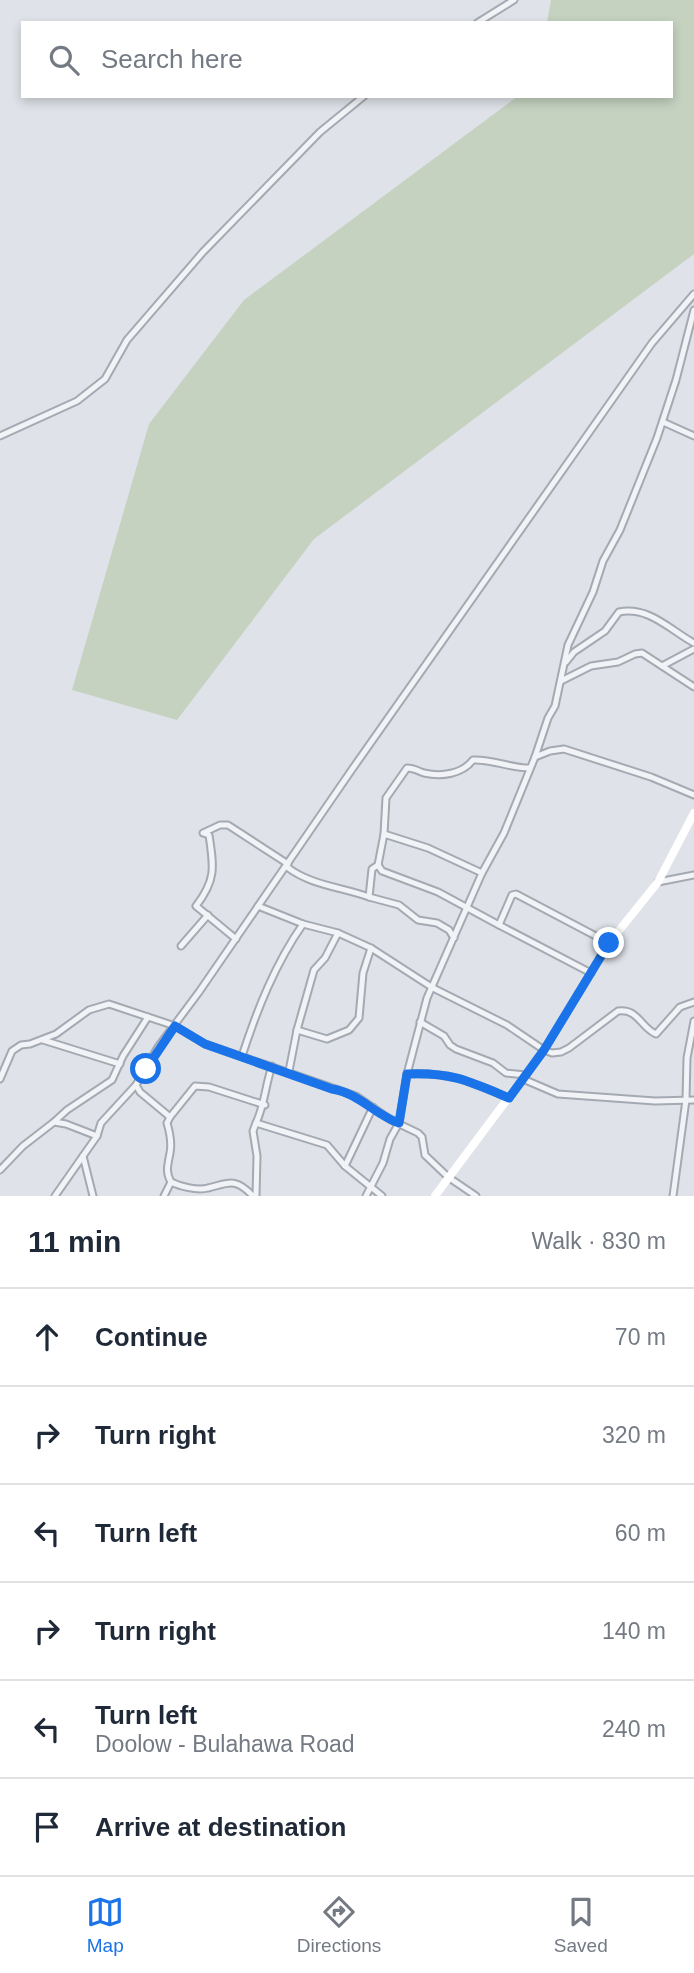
<!DOCTYPE html>
<html lang="en">
<head>
<meta charset="utf-8">
<style>
	:root { --surface:#fff; --page:#f6f6f7; --text:#1f2937; --muted:#747a83; --line:#e0e1e3; --accent:#1a73e8 }
	body { margin:0; font-family:Helvetica,sans-serif; background:var(--page); color:var(--text) }
	.stop { position:absolute; width:21px; height:21px; margin:-16px; border:5px solid #1a73e8; border-radius:50%; background:#fff }
	.stop.end { background:#1a73e8; border-color:#fff; box-shadow:0 2px 7px #0008 }
	.list { margin:0; padding:0; list-style:none }
	h2 { display:flex; justify-content:space-between; align-items:center; height:91px; margin:0; padding:0 28px; font-size:30px }
	h2 small { font-size:23px; font-weight:400; color:var(--muted) }
	.list li { display:grid; grid-template-columns:46px 1fr auto; gap:21px; align-items:center; box-sizing:border-box; height:98px; padding:0 28px; border-top:2px solid var(--line) }
	.list b { display:block; font-size:26px; white-space:nowrap }
	.list p { margin:0; font-size:23px; white-space:nowrap; color:var(--muted) }
	.list em { font-size:23px; font-style:normal; color:var(--muted) }
	.icon { flex:none; width:38px; height:38px; fill:none; stroke:currentColor; stroke-width:2; stroke-linecap:round; stroke-linejoin:round }
	.map { position:relative; flex:none; width:694px; height:1196px; overflow:hidden }
	.search { position:absolute; background:var(--surface); box-shadow:0 4px 10px #0003; left:21px; right:21px; top:21px; height:77px; display:flex; align-items:center; gap:18px; box-sizing:border-box; padding:0 24px; border-radius:0px; color:var(--muted); font-size:26px }
	.sheet { height:679px; background:var(--surface) }
	nav { display:flex; justify-content:space-around; align-items:center; box-sizing:border-box; height:98px; border-top:2px solid var(--line); background:var(--surface); font-size:19px; color:var(--muted) }
	nav a { display:grid; justify-items:center; gap:4px }
	nav .on { color:var(--accent) }
	.map>svg:first-child { display:block }
	.green { fill:#c5d2c0 }
	.lines { fill:none; stroke-linecap:round; stroke-linejoin:round }
	.minor-casing { stroke:#a4a9b2; stroke-width:9 }
	.minor { stroke:#f2f3f6; stroke-width:5 }
	.secondary { stroke:#fff; stroke-width:8 }
	.route { stroke:#1a73e8; stroke-width:9 }
</style>
</head>
<body>
<div class="map">
<svg width="694" height="1196" viewBox="0 0 694 1196">
	<rect width="100%" height="100%" fill="#dfe2e8"/>
	<path class="green" d="M551,0h143v254l-380,285 -137,181 -105,-30 77,-266 95,-124 274,-204h153v-73h-124z"/>
	<g class="lines">
		<g class="minor-casing">
			<g id="minor">
				<path d="M477,23l37,-23"/>
				<path d="M663,422l31,14"/>
				<path d="M0,436l77,-35 28,-22 22,-39 76,-88 117,-120 44,-36"/>
				<path d="M566,662l8,-10 31,-21 14,-19c30,-6 51,18 75,31"/>
				<path d="M662,666l32,-17"/>
				<path d="M561,681l30,-15 27,-4 17,-8 7,-1 52,34"/>
				<path d="M535,757l15,-6 14,-2 87,28 43,18"/>
				<path d="M384,834l2,-36 21,-30c7,0 11,3 17,5 18,4 38,1 49,-13 19,-1 37,8 56,8"/>
				<path d="M378,865l6,-31 44,14 54,25"/>
				<path d="M287,867c23,18 54,20 82,30l3,-28 6,-4 4,6 56,21 61,33 13,-30 4,-1 93,49"/>
				<path d="M658,882l36,-7"/>
				<path d="M369,897l30,8 19,15 19,3 12,7 5,8"/>
				<path d="M258,906l45,18 35,9 33,15 62,40 74,37 37,25 8,3 9,-1 8,-4 49,-37c20,-3 23,17 38,23l24,-27 14,-5"/>
				<path d="M499,925l92,48"/>
				<path d="M236,939l-40,-33c20,-26 18,-38 13,-71l-6,-2 17,-8h8l60,39"/>
				<path d="M181,946l27,-31"/>
				<path d="M420,1022l24,14 6,9 6,4 37,14 13,10 20,2"/>
				<path d="M297,1030l30,9 22,-9 10,-12 4,-45 8,-25"/>
				<path d="M43,1040l77,24"/>
				<path d="M242,1056c15,-46 33,-92 61,-132"/>
				<path d="M272,1066c-7,20 -7,38 -16,57l71,22 18,21 37,30"/>
				<path d="M289,1071l8,-41 17,-60 11,-12 13,-25"/>
				<path d="M407,1074c44,-2 62,7 102,24"/>
				<path d="M0,1079l12,-28 9,-6 9,-1 26,-10 33,-24 20,-6 66,22 30,18 151,52 35,24 27,13 4,4 3,18 23,22 28,19"/>
				<path d="M523,1079l35,15 97,7 39,-1"/>
				<path d="M136,1085l4,7 30,25 -3,6c3,10 5,20 3,30 -2,11 -5,19 1,29l-7,14"/>
				<path d="M170,1117l25,-31 14,1 56,18"/>
				<path d="M54,1122l13,-12 45,-30 11,-24 25,-39"/>
				<path d="M83,1156l10,40"/>
				<path d="M345,1166l28,-59"/>
				<path d="M0,1170l23,-24 31,-24 12,2 31,12"/>
				<path d="M171,1182c8,4 26,9 37,6 21,-5 27,-11 45,8"/>
				<path d="M55,1196l42,-60 4,-13 35,-38 22,-38 41,-55 154,-224 299,-425 42,-49"/>
				<path d="M256,1196l1,-40 -4,-25 3,-8"/>
				<path d="M366,1196l17,-33 7,-24 9,-16 8,-49 20,-76 55,-125 22,-40 31,-76 13,-39 7,-12 13,-61 25,-53 10,-31 17,-31 37,-92 19,-58 18,-70"/>
				<path d="M673,1196l13,-96 1,-42 7,-37"/>
			</g>
		</g>
		<use href="#minor" class="minor"/>
		<path class="secondary" d="M435,1196l109,-146 65,-107 49,-61 36,-69"/>
	</g>
	<g class="lines">
		<path class="route" d="M146,1069l29,-43 30,18 127,45c27,4 43,26 67,34l8,-49c44,-2 62,7 102,24l35,-48 65,-107"/>
	</g>
</svg>
<div class="stop" style="left:146px;top:1069px"></div>
<div class="stop end" style="left:609px;top:943px"></div>
<div class="search"><svg class="icon" aria-label="search" viewBox="0 0 24 24"><circle cx="10" cy="10" r="6"/><path d="M15 15l6 6"/></svg>Search here</div>
</div>
<section class="sheet">
<h2>11 min<small>Walk · 830 m</small></h2>
<ul class="list">
<li><svg class="icon" aria-label="ahead" viewBox="0 0 24 24"><path d="M12 20V5M6 11l6-6 6 6"/></svg><div><b>Continue</b></div><em>70 m</em></li>
<li><svg class="icon" aria-label="right" viewBox="0 0 24 24"><path d="M7 20v-9h11M14 6l5 5-5 5"/></svg><div><b>Turn right</b></div><em>320 m</em></li>
<li><svg class="icon" aria-label="left" viewBox="0 0 24 24"><path d="M17 20v-9H6M10 6l-5 5 5 5"/></svg><div><b>Turn left</b></div><em>60 m</em></li>
<li><svg class="icon" aria-label="right" viewBox="0 0 24 24"><path d="M7 20v-9h11M14 6l5 5-5 5"/></svg><div><b>Turn right</b></div><em>140 m</em></li>
<li><svg class="icon" aria-label="left" viewBox="0 0 24 24"><path d="M17 20v-9H6M10 6l-5 5 5 5"/></svg><div><b>Turn left</b><p>Doolow - Bulahawa Road</p></div><em>240 m</em></li>
<li><svg class="icon" aria-label="arrive" viewBox="0 0 24 24"><path d="M6 21V4h12l-3 4 3 4H6"/></svg><div><b>Arrive at destination</b></div></li>
</ul>
</section>
<nav>
<a class="on"><svg class="icon" aria-label="map" viewBox="0 0 24 24"><path d="M3 6l6-2 6 2 6-2v14l-6 2-6-2-6 2zM9 4v14M15 6v14"/></svg>Map</a>
<a><svg class="icon" aria-label="directions" viewBox="0 0 24 24"><path d="M12 3l9 9-9 9-9-9zM9 14v-3h6M13 9l2 2-2 2"/></svg>Directions</a>
<a><svg class="icon" aria-label="saved" viewBox="0 0 24 24"><path d="M7 4h10v16l-5-4-5 4z"/></svg>Saved</a>
</nav>
</body>
</html>
